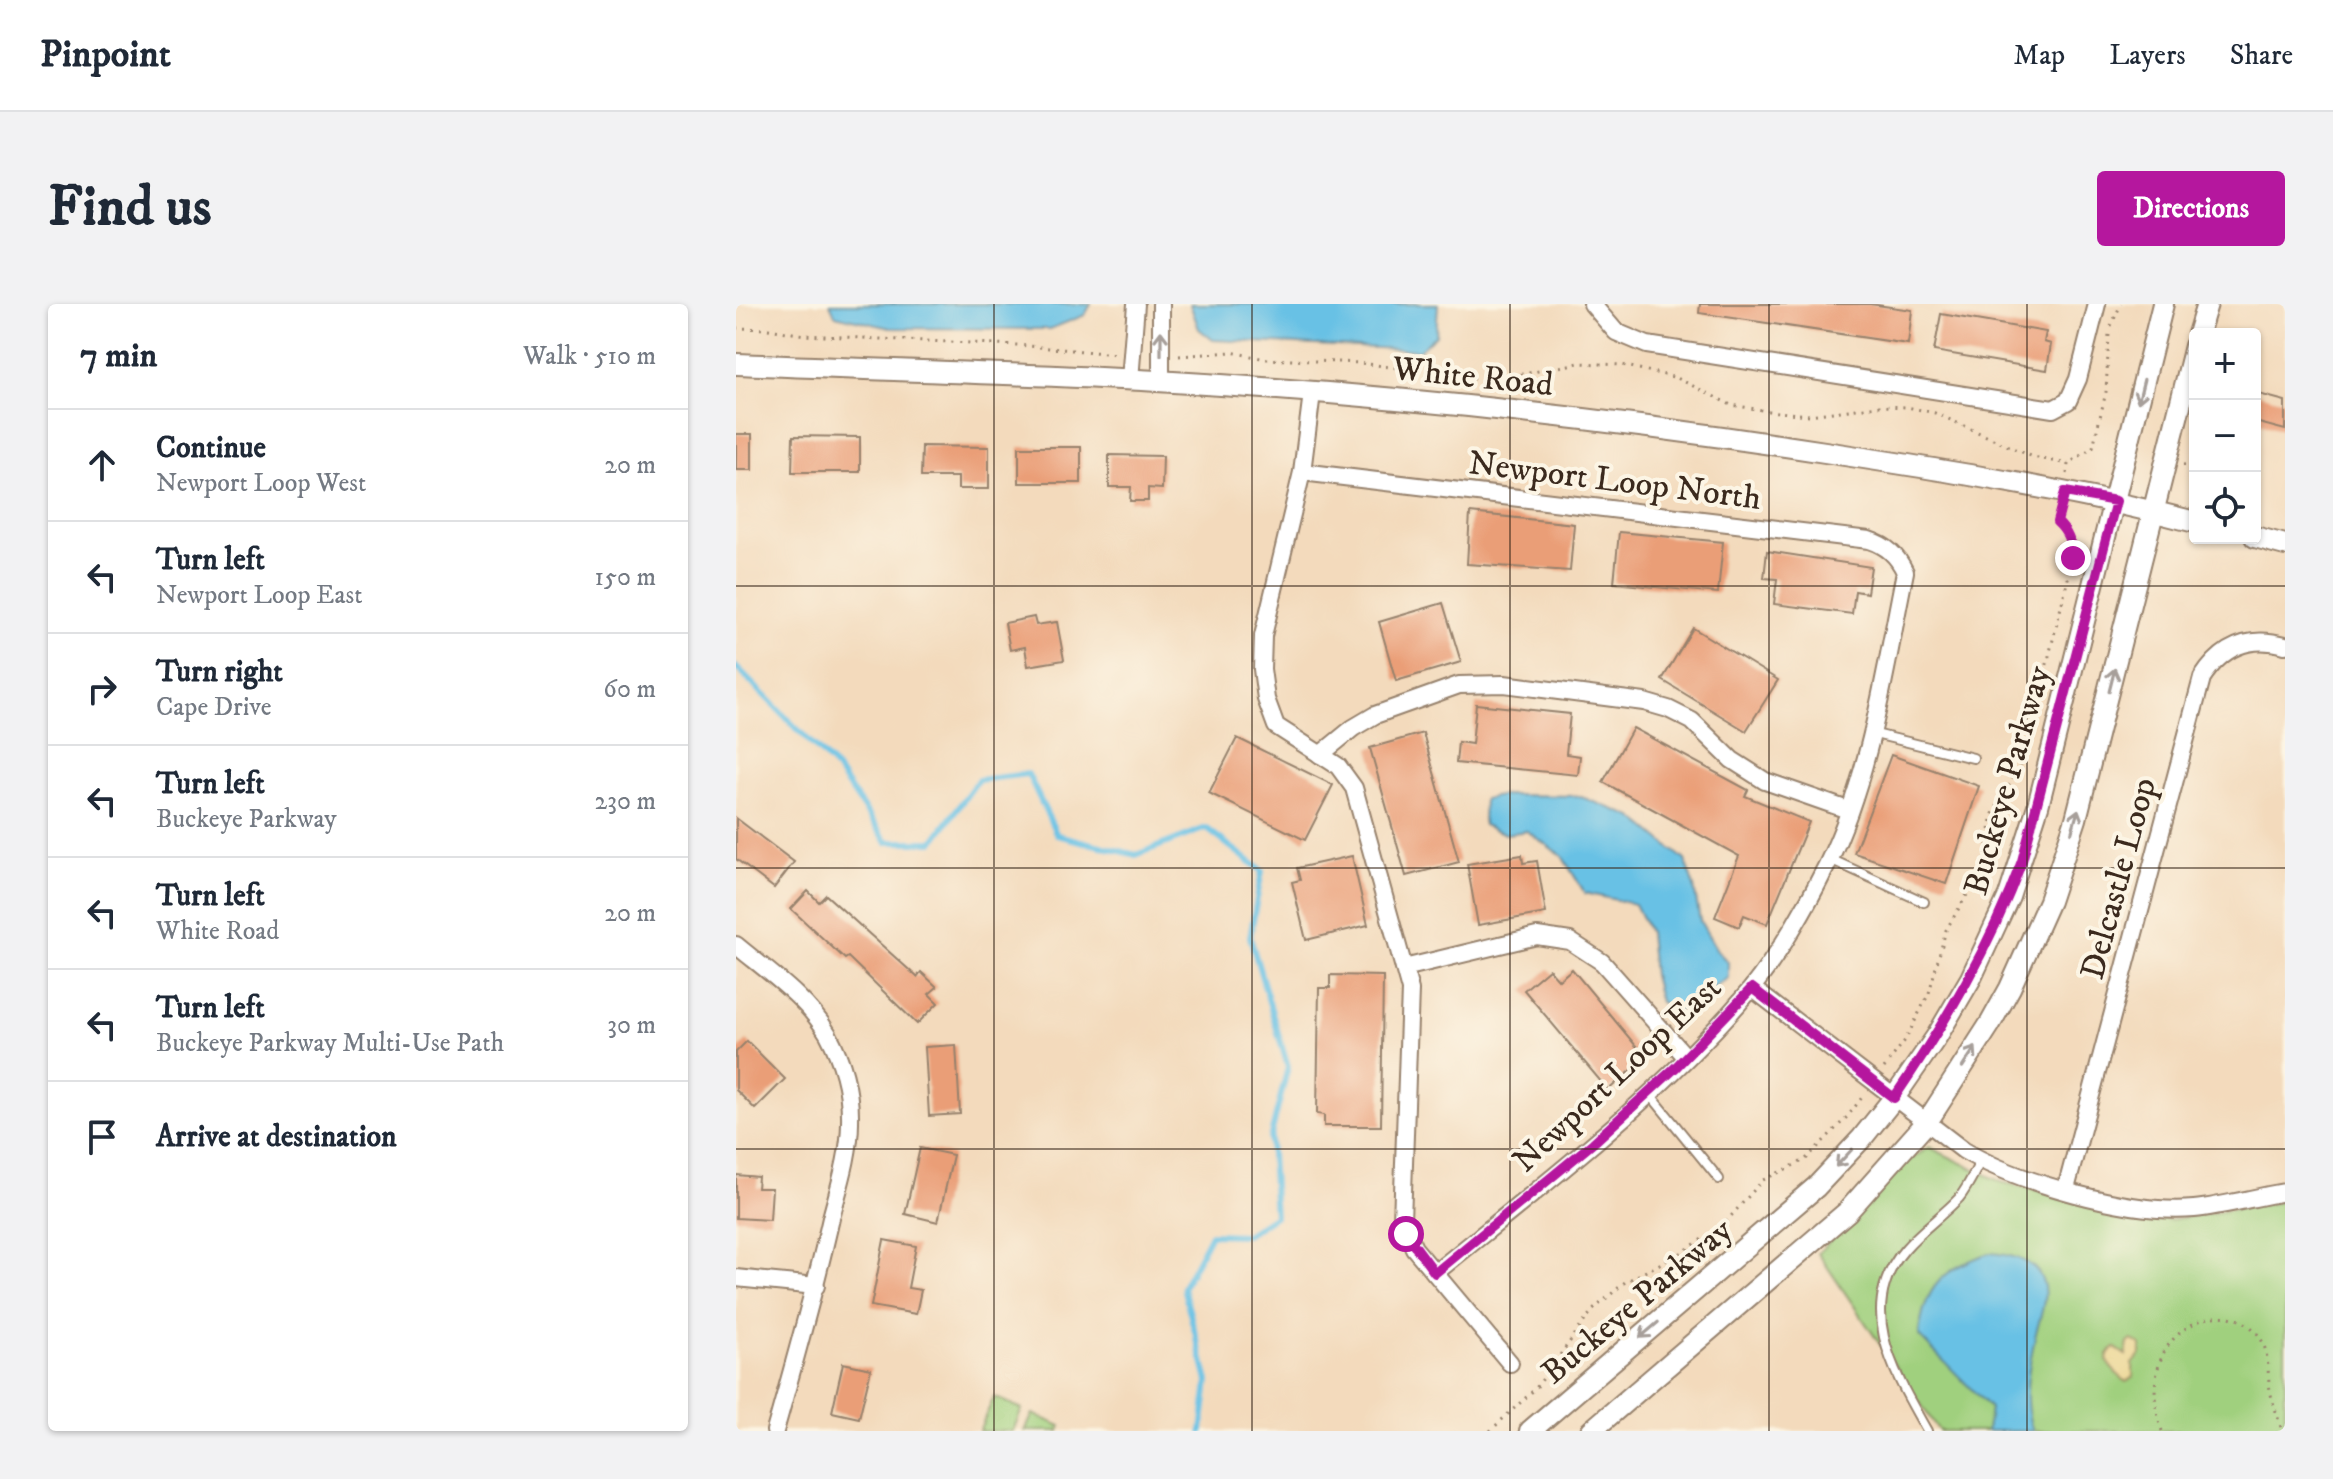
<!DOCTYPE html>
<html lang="en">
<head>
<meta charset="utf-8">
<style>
	:root { --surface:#fff; --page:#f2f2f3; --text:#1f2937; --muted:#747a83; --line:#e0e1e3; --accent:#b5179e }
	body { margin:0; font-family:"IM FELL DW Pica",serif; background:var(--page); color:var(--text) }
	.controls { position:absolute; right:24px; top:24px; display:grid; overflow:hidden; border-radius:8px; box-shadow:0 2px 6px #0004 }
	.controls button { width:72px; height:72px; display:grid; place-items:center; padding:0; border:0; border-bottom:2px solid var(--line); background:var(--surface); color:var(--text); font:40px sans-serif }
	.stop { position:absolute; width:24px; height:24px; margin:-18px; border:6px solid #b5179e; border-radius:50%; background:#fff }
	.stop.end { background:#b5179e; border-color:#fff; box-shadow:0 2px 8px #0008 }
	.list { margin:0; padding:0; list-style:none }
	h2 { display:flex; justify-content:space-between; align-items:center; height:104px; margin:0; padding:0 32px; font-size:34px }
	h2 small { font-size:26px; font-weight:400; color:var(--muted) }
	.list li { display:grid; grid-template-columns:52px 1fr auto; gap:24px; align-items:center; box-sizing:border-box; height:112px; padding:0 32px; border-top:2px solid var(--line) }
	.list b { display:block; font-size:30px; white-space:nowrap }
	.list p { margin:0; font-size:26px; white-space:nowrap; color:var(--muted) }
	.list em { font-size:26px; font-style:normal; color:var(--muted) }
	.icon { flex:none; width:44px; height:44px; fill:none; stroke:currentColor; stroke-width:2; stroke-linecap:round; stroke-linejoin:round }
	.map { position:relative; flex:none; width:1549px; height:1127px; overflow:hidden; border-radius:8px }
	header { display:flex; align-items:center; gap:48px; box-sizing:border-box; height:112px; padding:0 40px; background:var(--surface); border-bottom:2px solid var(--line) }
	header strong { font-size:38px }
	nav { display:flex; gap:44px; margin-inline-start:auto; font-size:28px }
	.intro { display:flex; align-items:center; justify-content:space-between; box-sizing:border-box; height:192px; padding:0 48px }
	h1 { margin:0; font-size:56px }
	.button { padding:20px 36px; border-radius:8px; background:var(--accent); color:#fff; font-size:28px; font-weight:700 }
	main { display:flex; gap:48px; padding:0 48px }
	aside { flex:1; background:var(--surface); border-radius:8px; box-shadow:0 2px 6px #0004 }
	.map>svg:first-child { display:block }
	.green { fill:#a0d07e; stroke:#6e7d4e; stroke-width:2 }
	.sand { fill:#eeda9e; stroke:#94825e; stroke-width:2 }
	.water { fill:#68c1e5; stroke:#527682; stroke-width:2 }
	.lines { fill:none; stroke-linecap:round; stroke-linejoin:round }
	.stream { stroke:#68c1e5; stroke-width:6 }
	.building { fill:#ea9e77 }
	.service-casing { stroke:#97826d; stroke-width:12 }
	.minor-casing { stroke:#97826d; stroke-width:20 }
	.tertiary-casing { stroke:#97826d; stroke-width:24 }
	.path { stroke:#97826d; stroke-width:3; stroke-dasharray:2 6; stroke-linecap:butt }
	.service { stroke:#fff; stroke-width:8 }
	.minor { stroke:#fff; stroke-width:16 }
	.tertiary { stroke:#fff; stroke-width:20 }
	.oneway { stroke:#a79f9a }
	.route { stroke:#b5179e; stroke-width:10 }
	.grid { fill:none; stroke:#3b2a1e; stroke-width:2; stroke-opacity:0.55 }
	.labels { text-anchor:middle; stroke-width:8; stroke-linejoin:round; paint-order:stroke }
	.street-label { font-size:34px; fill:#3b2a1e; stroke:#fcf5e5 }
</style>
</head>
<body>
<header>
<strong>Pinpoint</strong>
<nav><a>Map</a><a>Layers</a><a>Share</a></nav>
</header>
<div class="intro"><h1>Find us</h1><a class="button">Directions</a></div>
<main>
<aside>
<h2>7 min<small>Walk · 510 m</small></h2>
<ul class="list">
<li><svg class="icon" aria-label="ahead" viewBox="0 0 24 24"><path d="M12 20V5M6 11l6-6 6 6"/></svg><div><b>Continue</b><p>Newport Loop West</p></div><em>20 m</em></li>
<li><svg class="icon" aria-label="left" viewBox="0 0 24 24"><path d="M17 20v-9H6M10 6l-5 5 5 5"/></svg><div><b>Turn left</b><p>Newport Loop East</p></div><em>150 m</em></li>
<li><svg class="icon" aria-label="right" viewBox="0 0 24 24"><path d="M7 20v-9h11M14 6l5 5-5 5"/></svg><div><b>Turn right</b><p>Cape Drive</p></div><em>60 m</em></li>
<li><svg class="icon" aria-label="left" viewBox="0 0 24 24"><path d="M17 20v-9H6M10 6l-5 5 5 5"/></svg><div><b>Turn left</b><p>Buckeye Parkway</p></div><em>230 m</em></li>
<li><svg class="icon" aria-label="left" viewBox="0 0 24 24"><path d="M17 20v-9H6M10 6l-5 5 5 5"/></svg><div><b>Turn left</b><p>White Road</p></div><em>20 m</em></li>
<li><svg class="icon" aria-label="left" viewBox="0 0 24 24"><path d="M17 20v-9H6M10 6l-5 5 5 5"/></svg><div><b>Turn left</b><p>Buckeye Parkway Multi-Use Path</p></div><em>30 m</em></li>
<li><svg class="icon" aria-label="arrive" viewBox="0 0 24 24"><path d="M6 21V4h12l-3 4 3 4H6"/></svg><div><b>Arrive at destination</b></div></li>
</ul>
</aside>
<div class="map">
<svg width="1549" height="1127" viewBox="0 0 1549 1127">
	<rect width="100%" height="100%" fill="#fcf5e5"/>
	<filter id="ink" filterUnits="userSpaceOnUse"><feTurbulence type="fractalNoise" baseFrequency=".0125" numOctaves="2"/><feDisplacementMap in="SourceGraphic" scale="16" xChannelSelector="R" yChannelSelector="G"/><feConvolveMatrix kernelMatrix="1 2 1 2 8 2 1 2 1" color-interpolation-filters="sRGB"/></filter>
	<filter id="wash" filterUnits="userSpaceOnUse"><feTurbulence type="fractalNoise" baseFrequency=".006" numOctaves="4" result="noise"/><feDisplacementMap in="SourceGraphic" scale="32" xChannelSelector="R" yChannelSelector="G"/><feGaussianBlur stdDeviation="1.8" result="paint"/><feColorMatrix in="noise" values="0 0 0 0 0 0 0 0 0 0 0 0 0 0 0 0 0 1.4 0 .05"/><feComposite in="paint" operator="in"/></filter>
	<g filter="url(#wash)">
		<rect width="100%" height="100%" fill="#f3dabc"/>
		<g class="green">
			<path d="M1193,843l72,35 168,38 116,-19v230h-346l-121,-178 88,-90z"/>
			<path d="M258,1093l28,12 -9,22h-34z"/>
			<path d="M297,1110l28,12 -2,5h-34z"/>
		</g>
		<path class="sand" d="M1396,1036l9,5v9l-8,10v13l-7,5c-10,-10 -30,-22 -11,-34l11,7 2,-12z"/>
		<g class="water">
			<path d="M94,0h261l-6,11 -35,14 -160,-1 -55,-13z"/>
			<path d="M454,0h248l-2,31 -17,15 -206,-10 -14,-11z"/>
			<path d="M768,491l75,1 54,21 52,43 9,27 6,34 18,31 10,10v16l-49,32 -19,-8 -7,-27 -4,-43 -14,-28 -50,-11 -23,-37 -35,-25 -21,3 -23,-9 1,-26z"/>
			<path d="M1253,949c18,1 45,6 53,26 7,16 -2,38 -6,54 -7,31 -15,68 -3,98h-46l3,-23 -71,-72c5,-51 24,-66 70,-83z"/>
		</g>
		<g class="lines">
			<path class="stream" d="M0,363l99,100 52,75h46l45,-62 50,-6 29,61 79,20 70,-27 56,43 -12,66 38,130 -18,72 5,77 -29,19 -35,-1 -28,53 25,94 -6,50"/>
		</g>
		<g id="blocks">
			<g class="building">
				<path d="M964,0h170l42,6 -4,34 -209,-31z"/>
				<path d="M1205,10l105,18 -2,10 7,2 -4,26 -113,-19z"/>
				<path d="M1519,89l30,8v29l-30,-8z"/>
				<rect x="0" y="130" width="16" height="36"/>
				<path d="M57,132l67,1v35h-68z"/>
				<path d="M186,142l67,1v42h-31v-12h-37z"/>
				<rect x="283" y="143" width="62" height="36"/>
				<path d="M373,151l54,1 -1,33 -14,-1v13h-18l1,-14h-22z"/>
				<path d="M734,209l104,11 -4,47 -103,-7z"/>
				<path d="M883,228l104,10 -5,51 -104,-10z"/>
				<path d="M1031,247l104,16 -4,26 -12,-2 -3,23 -78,-10 3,-25 -13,-1z"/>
				<path d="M707,299l18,59 -65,19 -17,-59z"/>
				<path d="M298,313l2,8 21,-3 7,38 -36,6 -3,-19 -15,3 -5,-27z"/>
				<path d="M957,324l85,52 -32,51 -84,-51z"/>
				<path d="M740,400l94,10 -4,40 14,2 -2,19 -122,-12 2,-21 14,2z"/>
				<path d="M897,424l115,62 -3,6 64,26 -42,102 -23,-9 -5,12 -24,-10 24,-61 -136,-74z"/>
				<path d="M687,429l36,129 -53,14 -36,-128z"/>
				<path d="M501,434l96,47 -28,55 -96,-47z"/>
				<path d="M1155,451l88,31 -33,98 -92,-31z"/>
				<path d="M0,514l58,44 -20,26 -38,-29z"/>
				<path d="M786,551l1,8 14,-2 9,52 -68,12 -11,-61z"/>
				<path d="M616,552l16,69 -62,15 -14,-58 8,-2 -3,-12z"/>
				<path d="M72,587l11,11 7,-7 91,82 4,-5 16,15 -8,7 9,9 -21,21 -69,-67 -3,2 -54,-50z"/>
				<path d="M813,665l10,11 13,-11 74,89 -38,32 -84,-100z"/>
				<path d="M594,671l53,1 -2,150h-57v-11l-7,-1 2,-126h11z"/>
				<path d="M11,737l38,38 -30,30 -19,-19v-38z"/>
				<path d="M220,741l4,69 -31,2 -4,-69z"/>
				<path d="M184,844l33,7 -15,67 -33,-8z"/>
				<path d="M0,871l22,2 -1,11h15l-2,32 -34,-2z"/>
				<path d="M148,936l32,6 -8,42 13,2 -5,24 -45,-8z"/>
				<path d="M107,1059l28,6 -12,49 -27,-6z"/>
			</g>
		</g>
	</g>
	<g filter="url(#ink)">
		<use href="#blocks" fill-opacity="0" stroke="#97826d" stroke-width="2"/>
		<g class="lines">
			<g class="service-casing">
				<g id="service">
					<path d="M1135,429l102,25"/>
					<path d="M1094,555l94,43"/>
					<path d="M913,789l70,86"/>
					<path d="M1191,1127c-32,-57 -73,-123 -22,-182 16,-19 37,-33 54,-51 9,-11 15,-25 22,-38"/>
				</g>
			</g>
			<g class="minor-casing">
				<g id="minor">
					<path d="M425,0v77"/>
					<path d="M856,0l24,28 31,13 406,64 15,-8 10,-22 19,-75"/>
					<path d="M394,76l6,-76"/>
					<path d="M576,89l-10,79 -39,164 -1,33 4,30 10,27 62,40 16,22 56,202 -8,231 12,27 96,115"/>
					<path d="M566,168l567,68c18,6 28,15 36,32 -20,98 -34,203 -78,293 -19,39 -49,91 -76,124 -91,108 -207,195 -316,284"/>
					<path d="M584,451l33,-27 22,-13 84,-30 45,-1 140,18 24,7 24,12 40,39 33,21 83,29"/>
					<path d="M0,641c31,26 71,53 92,89 15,28 23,56 22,88 0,32 -11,65 -19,96 -16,72 -36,142 -56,213"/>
					<path d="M668,664l133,-32 33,5 32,21 84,95"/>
					<path d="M1016,684l211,162c54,32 168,65 231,59 30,-3 61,-12 91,-17"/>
					<path d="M1330,885l136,-511c20,-31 47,-43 83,-33"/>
					<path d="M0,974l80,8"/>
				</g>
			</g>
			<g class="tertiary-casing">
				<g id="tertiary">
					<path d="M1462,30l9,-30"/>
					<path d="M0,60c140,6 281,9 421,17 224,13 447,37 668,71 124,19 248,38 370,70"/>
					<path d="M1519,233l30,8"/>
					<path d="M794,1127l286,-244 46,-49 32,-40 43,-62 34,-58 38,-82 29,-90 125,-502"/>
					<path d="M855,1127l256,-219 80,-90 63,-98 20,-36 39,-87 27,-82 119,-473"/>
				</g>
			</g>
			<g class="path">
				<path d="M1375,22l10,-22"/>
				<path d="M0,24l32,1 37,6 75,4 138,6 97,9"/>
				<path d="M443,52l52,-4 35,7 95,4 115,16 47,-5 56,-11 43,2 55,13 54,27 37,6 42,4 69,-9 28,1 28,6 98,44 35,7"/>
				<path d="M1459,141v4"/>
				<path d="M1447,161l12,-1"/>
				<path d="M1331,170l1,-10 25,-17 13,-55 3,-59"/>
				<path d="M1148,764l22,-29 23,-46 17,-63 37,-62 10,-54 31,-56 49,-200c-2,-16 -5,-26 -16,-36l3,-13"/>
				<path d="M754,1127l46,-43 56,-77 33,-29 58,-30 41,-28 39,-44 42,-20 43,-44 15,-20"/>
				<path d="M1426,1127c-8,-24 -10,-48 -1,-72 14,-38 71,-61 98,-23 11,15 8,37 11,54 3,14 8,27 12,41"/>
			</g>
			<use href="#service" class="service"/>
			<use href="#minor" class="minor"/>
			<use href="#tertiary" class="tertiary"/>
		</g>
		<defs><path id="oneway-shaft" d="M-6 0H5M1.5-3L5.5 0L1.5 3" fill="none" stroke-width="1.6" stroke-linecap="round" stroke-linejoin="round" transform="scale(2)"/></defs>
		<g class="oneway">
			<use href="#oneway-shaft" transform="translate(425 39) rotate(-90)"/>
			<use href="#oneway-shaft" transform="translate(1405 87) rotate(104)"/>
			<use href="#oneway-shaft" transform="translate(1376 376) rotate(-76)"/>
			<use href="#oneway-shaft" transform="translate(1339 517) rotate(-74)"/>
			<use href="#oneway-shaft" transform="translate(1233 753) rotate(-57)"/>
			<use href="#oneway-shaft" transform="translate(1108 854) rotate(133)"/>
			<use href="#oneway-shaft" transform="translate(913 1026) rotate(140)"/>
		</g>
	</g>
	<g class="lines" filter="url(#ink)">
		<path class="route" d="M670,930l29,39 158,-130 83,-76 76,-79 142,110c53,-78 95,-149 128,-237l94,-360 -51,-9 -8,30c11,10 14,20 16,36"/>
	</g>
	<path class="grid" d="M258,0v1127M516,0v1127M774,0v1127M1033,0v1127M1291,0v1127M0,282h1549M0,564h1549M0,845h1549"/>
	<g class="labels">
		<g class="street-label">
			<text transform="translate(737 71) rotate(6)" y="12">White Road</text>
			<text transform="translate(879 175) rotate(7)" y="12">Newport Loop North</text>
			<text transform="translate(1270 476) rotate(-74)" y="12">Buckeye Parkway</text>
			<text transform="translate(1381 574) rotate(-75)" y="12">Delcastle Loop</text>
			<text transform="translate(880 769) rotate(-43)" y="12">Newport Loop East</text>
			<text transform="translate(900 996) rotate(-40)" y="12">Buckeye Parkway</text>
		</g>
	</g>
</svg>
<div class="controls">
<button>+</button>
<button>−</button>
<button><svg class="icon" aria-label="locate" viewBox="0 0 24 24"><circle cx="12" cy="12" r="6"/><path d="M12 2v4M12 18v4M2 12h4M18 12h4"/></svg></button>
</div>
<div class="stop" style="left:670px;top:930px"></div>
<div class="stop end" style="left:1337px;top:254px"></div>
</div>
</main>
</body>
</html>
